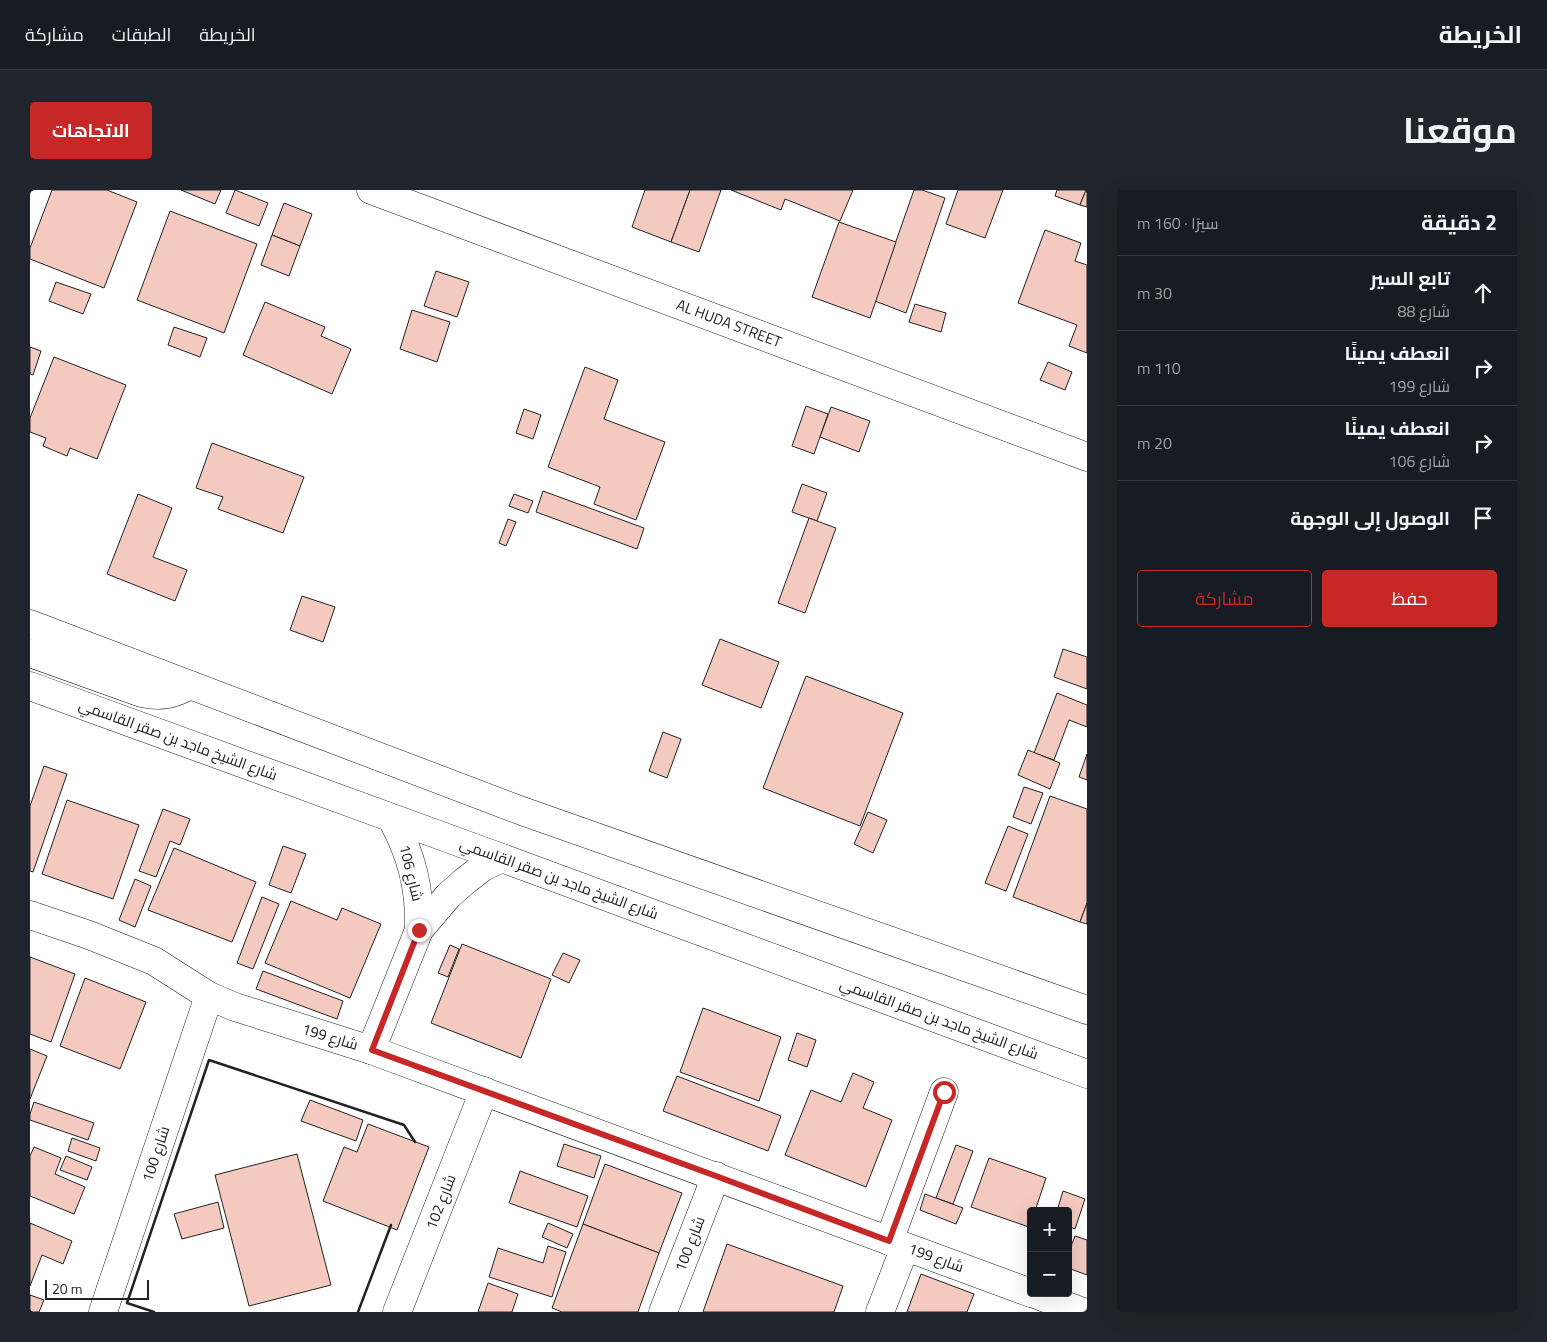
<!DOCTYPE html>
<html lang="ar">
<head>
<meta charset="utf-8">
<style>
	:root { --surface:#171b24; --page:#20242c; --text:#f1f3f6; --muted:#9ea1a6; --line:#363941; --accent:#c62828 }
	body { margin:0; font-family:"Titillium Web",Cairo,sans-serif; background:var(--page); color:var(--text); direction:rtl }
	.controls { position:absolute; right:15px; bottom:15px; display:grid; overflow:hidden; border-radius:5px; box-shadow:0 5px 20px #0002 }
	.controls button { width:45px; height:45px; display:grid; place-items:center; padding:0; border:0; border-bottom:1px solid var(--line); background:var(--surface); color:var(--text); font:25px sans-serif }
	.scale { position:absolute; left:15px; bottom:12px; width:104px; box-sizing:border-box; padding-left:5px; border:2px solid #222; border-top:0; font-size:14px; line-height:18px; white-space:nowrap; color:#222; -webkit-text-stroke:4px #fff; paint-order:stroke }
	.stop { position:absolute; width:15px; height:15px; margin:-11px; border:4px solid #c62828; border-radius:50%; background:#fff }
	.stop.end { background:#c62828; border-color:#fff; box-shadow:0 1px 5px #0008 }
	.list { margin:0; padding:0; list-style:none }
	h2 { display:flex; justify-content:space-between; align-items:center; height:65px; margin:0; padding:0 20px; font-size:21px }
	h2 small { font-size:16px; font-weight:400; color:var(--muted) }
	.list li { display:grid; grid-template-columns:32px 1fr auto; gap:15px; align-items:center; box-sizing:border-box; height:75px; padding:0 20px; border-top:1px solid var(--line) }
	.list b { display:block; font-size:19px; white-space:nowrap }
	.list p { margin:0; font-size:16px; white-space:nowrap; color:var(--muted) }
	.list em { font-size:16px; font-style:normal; color:var(--muted) }
	.actions { display:flex; gap:10px; padding:15px 20px }
	.actions a { flex:1; padding:11px 0; border:1px solid var(--accent); border-radius:5px; text-align:center; font-size:18px; color:var(--accent) }
	.actions .main { background:var(--accent); color:#fff }
	.icon { flex:none; width:28px; height:28px; fill:none; stroke:currentColor; stroke-width:2; stroke-linecap:round; stroke-linejoin:round }
	.map { position:relative; flex:none; width:1057px; height:1122px; overflow:hidden; direction:ltr; border-radius:5px }
	header { display:flex; align-items:center; gap:30px; box-sizing:border-box; height:70px; padding:0 25px; background:var(--surface); border-bottom:1px solid var(--line) }
	header strong { font-size:24px }
	nav { display:flex; gap:28px; margin-inline-start:auto; font-size:18px }
	.intro { display:flex; align-items:center; justify-content:space-between; box-sizing:border-box; height:120px; padding:0 30px }
	h1 { margin:0; font-size:35px }
	.button { padding:12px 22px; border-radius:5px; background:var(--accent); color:#fff; font-size:18px; font-weight:700 }
	main { display:flex; gap:30px; padding:0 30px }
	aside { flex:1; background:var(--surface); border-radius:5px; box-shadow:0 5px 20px #0002 }
	.map>svg:first-child { display:block }
	.building { fill:#f3c9c0; stroke:#222 }
	.lines { fill:none; stroke-linecap:round; stroke-linejoin:round }
	.minor-casing { stroke:#222; stroke-width:29 }
	.minor { stroke:#fff; stroke-width:28 }
	.wall { stroke:#222; stroke-width:2.5 }
	.route { stroke:#c62828; stroke-width:6 }
	.labels { text-anchor:middle; stroke-width:4; stroke-linejoin:round; paint-order:stroke }
	.street-label { font-size:15px; fill:#222; stroke:#fff }
</style>
</head>
<body>
<header>
<strong>الخريطة</strong>
<nav><a>الخريطة</a><a>الطبقات</a><a>مشاركة</a></nav>
</header>
<div class="intro"><h1>موقعنا</h1><a class="button">الاتجاهات</a></div>
<main>
<aside>
<h2>2 دقيقة<small>سيرًا · 160 m</small></h2>
<ul class="list">
<li><svg class="icon" aria-label="ahead" viewBox="0 0 24 24"><path d="M12 20V5M6 11l6-6 6 6"/></svg><div><b>تابع السير</b><p>شارع 88</p></div><em>30 m</em></li>
<li><svg class="icon" aria-label="right" viewBox="0 0 24 24"><path d="M7 20v-9h11M14 6l5 5-5 5"/></svg><div><b>انعطف يمينًا</b><p>شارع 199</p></div><em>110 m</em></li>
<li><svg class="icon" aria-label="right" viewBox="0 0 24 24"><path d="M7 20v-9h11M14 6l5 5-5 5"/></svg><div><b>انعطف يمينًا</b><p>شارع 106</p></div><em>20 m</em></li>
<li><svg class="icon" aria-label="arrive" viewBox="0 0 24 24"><path d="M6 21V4h12l-3 4 3 4H6"/></svg><div><b>الوصول إلى الوجهة</b></div></li>
</ul>
<div class="actions"><a class="main">حفظ</a><a>مشاركة</a></div>
</aside>
<div class="map">
<svg width="1057" height="1122" viewBox="0 0 1057 1122">
	<rect width="100%" height="100%" fill="#fff"/>
	<g class="building">
		<path d="M22,0h55l30,12 -33,86 -74,-29v-11z"/>
		<path d="M151,0h40l-6,14z"/>
		<path d="M205,0l33,13 -9,23 -33,-13z"/>
		<path d="M615,0h45l-19,52 -39,-15z"/>
		<path d="M660,0h31l-22,62 -28,-10z"/>
		<path d="M701,0h122l-13,31 -55,-22 -4,11z"/>
		<path d="M884,0h8l23,8 -39,115 -31,-12z"/>
		<path d="M928,0h45l-18,48 -39,-14z"/>
		<path d="M1027,0h29l-6,15 -25,-9z"/>
		<path d="M1056,0h1v17l-7,-2z"/>
		<path d="M254,13l28,11 -12,32 -28,-11z"/>
		<path d="M140,21l87,33 -33,89 -87,-33z"/>
		<path d="M809,32l57,20 -26,76 -58,-21z"/>
		<path d="M1015,40l36,13 -6,18 12,4v88l-18,-7 8,-21 -59,-22z"/>
		<path d="M242,45l28,11 -11,30 -28,-11z"/>
		<path d="M406,81l33,11 -12,35 -33,-11z"/>
		<path d="M26,92l35,12 -8,20 -34,-13z"/>
		<path d="M235,112l60,25 -4,9 30,13 -19,45 -89,-39z"/>
		<path d="M885,114l31,9 -5,19 -32,-10z"/>
		<path d="M382,120l38,12 -13,40 -37,-13z"/>
		<path d="M144,137l33,11 -7,19 -32,-12z"/>
		<path d="M0,157l11,4 -8,24 -3,-1z"/>
		<path d="M24,167l72,28 -29,74 -27,-11 -3,8 -24,-10 3,-8 -16,-6v-14z"/>
		<path d="M1018,172l24,10 -7,18 -25,-10z"/>
		<path d="M555,177l33,13 -14,39 61,23 -29,78 -42,-16 6,-17 -52,-20z"/>
		<path d="M776,216l22,8 -14,40 -22,-8z"/>
		<path d="M801,217l39,14 -11,31 -39,-15z"/>
		<path d="M494,219l17,6 -8,24 -17,-6z"/>
		<path d="M182,253l92,34 -21,56 -65,-24 5,-12 -27,-9z"/>
		<path d="M772,294l25,9 -10,28 -25,-9z"/>
		<path d="M513,301l101,37 -7,21 -101,-37z"/>
		<path d="M108,304l34,14 -19,49 34,13 -12,31 -68,-27z"/>
		<path d="M484,304l19,7 -5,12 -19,-7z"/>
		<path d="M779,328l27,10 -31,85 -27,-10z"/>
		<path d="M478,329l8,3 -10,24 -7,-3z"/>
		<path d="M272,406l33,11 -12,35 -33,-12z"/>
		<path d="M690,449l59,23 -18,46 -59,-23z"/>
		<path d="M1033,459l24,8v32l-33,-12z"/>
		<path d="M776,486l97,37 -43,113 -97,-38z"/>
		<path d="M1027,503l30,12v22l-18,-7 -15,40 -20,-7z"/>
		<path d="M633,542l18,7 -14,39 -18,-7z"/>
		<path d="M998,560l32,13 -10,26 -32,-14z"/>
		<path d="M1057,564v26l-8,-3z"/>
		<path d="M14,576l23,8 -34,98 -3,-1v-65z"/>
		<path d="M994,597l19,6 -12,31 -18,-7z"/>
		<path d="M1020,606l37,13v94l-7,19 -67,-25z"/>
		<path d="M37,610l72,25 -26,74 -71,-25z"/>
		<path d="M133,619l27,10 -10,26 -10,-4 -14,36 -17,-6z"/>
		<path d="M838,622l19,8 -14,33 -19,-9z"/>
		<path d="M978,636l20,8 -22,57 -21,-8z"/>
		<path d="M253,656l23,8 -15,39 -22,-8z"/>
		<path d="M144,658l82,34 -24,60 -84,-32z"/>
		<path d="M105,689l16,7 -16,41 -16,-7z"/>
		<path d="M232,707l17,7 -26,65 -16,-6z"/>
		<path d="M261,711l46,19 5,-12 39,16 -31,74 -85,-35z"/>
		<path d="M1057,713v21l-7,-2z"/>
		<path d="M432,754l89,35 -30,79 -90,-35z"/>
		<path d="M420,755l9,4 -11,28 -10,-4z"/>
		<path d="M533,763l17,7 -11,23 -17,-8z"/>
		<path d="M0,767l45,17 -24,68 -21,-8z"/>
		<path d="M233,781l80,30 -6,18 -81,-30z"/>
		<path d="M55,788l61,24 -26,67 -60,-23z"/>
		<path d="M673,818l78,29 -22,64 -79,-29z"/>
		<path d="M767,843l19,7 -9,27 -19,-7z"/>
		<path d="M0,859l17,7 -17,43z"/>
		<path d="M823,883l21,9 -11,26 29,12 -26,67 -81,-32 26,-65 30,12z"/>
		<path d="M647,886l104,40 -13,35 -105,-40z"/>
		<path d="M280,910l53,20 -7,21 -55,-20z"/>
		<path d="M4,912l60,21 -6,17 -58,-20v-6z"/>
		<path d="M338,934l61,23 -32,83 -74,-29 21,-54 13,5z"/>
		<path d="M42,948l28,10 -4,13 -28,-10z"/>
		<path d="M534,954l37,12 -7,22 -37,-12z"/>
		<path d="M926,955l17,6 -20,53 -17,-6z"/>
		<path d="M4,957l27,11 -6,16 30,13 -11,27 -44,-18v-40z"/>
		<path d="M267,964l34,131 -82,21 -34,-131z"/>
		<path d="M36,966l26,11 -5,13 -27,-10z"/>
		<path d="M959,968l57,20 -11,33h-4v11l-2,5 -58,-20z"/>
		<path d="M575,974l77,29 -23,60 -76,-29z"/>
		<path d="M490,981l68,25 -11,31 -68,-24z"/>
		<path d="M1033,1001l22,8 -10,30 -7,-3v-15h-11z"/>
		<path d="M895,1004l38,14 -7,16 -36,-14z"/>
		<path d="M188,1012l6,26 -42,11 -8,-25z"/>
		<path d="M0,1033l42,18 -9,23 -21,-9 -12,31z"/>
		<path d="M518,1033l25,11 -6,14 -25,-11z"/>
		<path d="M553,1034l76,29 -21,59h-76l-10,-4z"/>
		<path d="M1045,1046l12,4v35l-19,-7v-14z"/>
		<path d="M697,1054l116,42 -9,26h-131z"/>
		<path d="M518,1056l18,6 -14,45 -63,-20 9,-29 45,15z"/>
		<path d="M891,1084l53,20 -7,18h-60z"/>
		<path d="M458,1093l30,11 -6,18h-34z"/>
		<path d="M0,1105l14,5 -5,12h-9z"/>
	</g>
	<g class="lines">
		<g class="minor-casing">
			<g id="minor">
				<path id="s1" d="M341,0l716,267"/>
				<path d="M0,434l492,187 565,199"/>
				<path d="M0,463l112,40c19,4 31,2 48,-8"/>
				<path d="M0,496l472,172 585,216"/>
				<path d="M362,629c20,37 28,69 27,111"/>
				<path d="M0,725l59,20 65,26 55,35 26,11 136,43 660,243"/>
				<path d="M341,860l48,-120 29,-34 17,-15 18,-14 19,-9"/>
				<path d="M859,1051l55,-149"/>
				<path d="M1002,1103l51,19"/>
				<path d="M73,1122l106,-316"/>
				<path d="M367,1122l87,-221"/>
				<path d="M633,1122l53,-136"/>
				<path d="M850,1122l25,-65"/>
			</g>
		</g>
		<use href="#minor" class="minor"/>
		<g class="wall">
			<path d="M124,1122l-27,-9 82,-243 195,65 11,17"/>
			<path d="M328,1122l33,-87"/>
		</g>
	</g>
	<g class="lines">
		<path class="route" d="M389,740l-47,120 344,126 173,65 55,-149"/>
	</g>
	<g class="labels">
		<g class="street-label">
			<text dy="5" stroke="none"><textPath href="#s1" startOffset="382">AL HUDA STREET</textPath></text>
			<text transform="translate(148 550) rotate(20)" y="5">شارع الشيخ ماجد بن صقر القاسمي</text>
			<text transform="translate(381 683) rotate(76)" y="5">شارع 106</text>
			<text transform="translate(529 689) rotate(20)" y="5">شارع الشيخ ماجد بن صقر القاسمي</text>
			<text transform="translate(909 829) rotate(20)" y="5">شارع الشيخ ماجد بن صقر القاسمي</text>
			<text transform="translate(300 847) rotate(17)" y="5">شارع 199</text>
			<text transform="translate(126 964) rotate(-72)" y="5">شارع 100</text>
			<text transform="translate(411 1012) rotate(-69)" y="5">شارع 102</text>
			<text transform="translate(660 1054) rotate(-69)" y="5">شارع 100</text>
			<text transform="translate(906 1068) rotate(20)" y="5">شارع 199</text>
		</g>
	</g>
</svg>
<div class="controls">
<button>+</button>
<button>−</button>
</div>
<div class="scale">20 m</div>
<div class="stop" style="left:914px;top:902px"></div>
<div class="stop end" style="left:389px;top:740px"></div>
</div>
</main>
</body>
</html>
